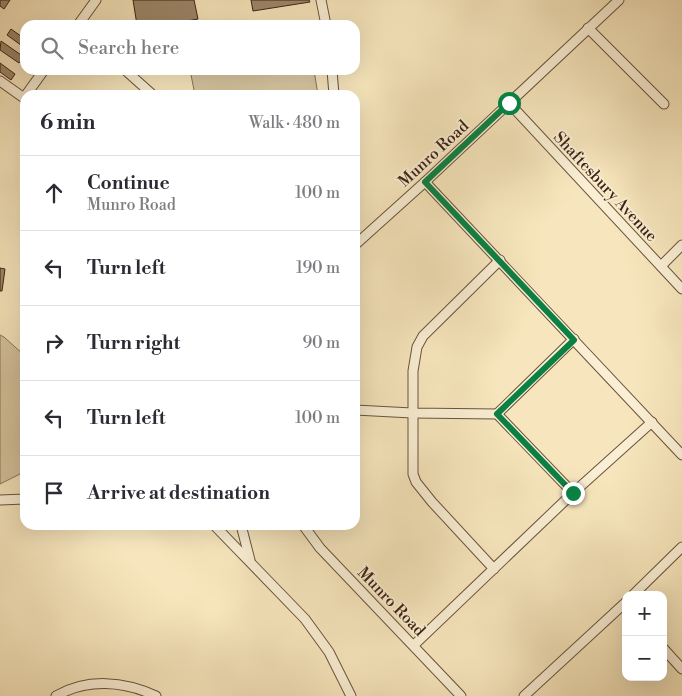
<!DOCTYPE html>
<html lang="en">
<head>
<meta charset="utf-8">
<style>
	:root { --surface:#fff; --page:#f2f2f3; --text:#2b2b33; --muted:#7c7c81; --line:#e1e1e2 }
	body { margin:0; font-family:"Libre Bodoni",serif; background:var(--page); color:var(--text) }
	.controls { position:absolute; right:15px; bottom:15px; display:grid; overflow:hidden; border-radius:10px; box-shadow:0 5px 20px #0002 }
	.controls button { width:45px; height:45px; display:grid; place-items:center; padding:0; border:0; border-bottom:1px solid var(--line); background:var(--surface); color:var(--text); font:25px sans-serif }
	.stop { position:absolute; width:15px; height:15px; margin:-11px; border:4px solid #0b8043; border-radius:50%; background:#fff }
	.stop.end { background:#0b8043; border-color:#fff; box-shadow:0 1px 5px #0008 }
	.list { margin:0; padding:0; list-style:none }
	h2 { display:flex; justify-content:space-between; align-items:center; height:65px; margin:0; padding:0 20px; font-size:21px }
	h2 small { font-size:16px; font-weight:400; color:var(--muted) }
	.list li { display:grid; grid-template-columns:32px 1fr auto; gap:15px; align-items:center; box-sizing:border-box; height:75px; padding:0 20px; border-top:1px solid var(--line) }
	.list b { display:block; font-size:19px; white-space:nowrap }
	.list p { margin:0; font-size:16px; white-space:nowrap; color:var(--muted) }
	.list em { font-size:16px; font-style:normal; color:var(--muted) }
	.icon { flex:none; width:28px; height:28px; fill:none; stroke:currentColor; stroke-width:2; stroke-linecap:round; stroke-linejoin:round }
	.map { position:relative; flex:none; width:682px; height:696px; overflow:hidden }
	.search { position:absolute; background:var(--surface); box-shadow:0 5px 20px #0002; left:20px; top:20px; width:340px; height:55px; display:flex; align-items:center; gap:12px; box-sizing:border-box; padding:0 18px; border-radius:15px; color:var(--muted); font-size:19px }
	.panel { position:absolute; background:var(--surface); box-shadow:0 5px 20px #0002; left:20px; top:90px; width:340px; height:440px; border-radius:15px }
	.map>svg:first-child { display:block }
	.green { fill:#d7c5a0; stroke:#8a7459 }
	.building { fill:#9d886b; stroke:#3c2212 }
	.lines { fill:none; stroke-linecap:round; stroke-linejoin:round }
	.minor-casing { stroke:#6b533d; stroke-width:11 }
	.minor { stroke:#faefd4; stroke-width:9 }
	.route { stroke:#0b8043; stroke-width:6 }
	.labels { text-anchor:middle; stroke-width:4; stroke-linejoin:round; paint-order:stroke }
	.street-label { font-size:16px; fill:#3c2212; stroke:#faefd4 }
</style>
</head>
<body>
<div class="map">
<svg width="682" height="696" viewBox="0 0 682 696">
	<rect width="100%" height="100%" fill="#f7e6bd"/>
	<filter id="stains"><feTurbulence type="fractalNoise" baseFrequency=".004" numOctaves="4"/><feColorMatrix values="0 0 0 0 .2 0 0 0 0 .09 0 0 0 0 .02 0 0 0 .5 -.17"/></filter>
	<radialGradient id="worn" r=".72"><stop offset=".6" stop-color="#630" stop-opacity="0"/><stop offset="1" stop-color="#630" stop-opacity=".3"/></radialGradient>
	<g class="green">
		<path d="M190,70h124l4,25h-123z"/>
		<path d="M0,335l4,2 21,19v105l-5,13 -20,10z"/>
	</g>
	<g class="building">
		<path d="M0,0h10l-6,9 -4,-3z"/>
		<path d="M133,0h61l4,19 -33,6h-28z"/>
		<path d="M251,0h58l1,2 -57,9z"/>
		<path d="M11,29l14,10v9l-18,-13z"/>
		<path d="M1,41l23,16 -5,6 -19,-13z"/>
		<path d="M0,63l15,11 -4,6 -11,-8z"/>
		<path d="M0,268l5,1 -3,22h-2z"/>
	</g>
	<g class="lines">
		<g class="minor-casing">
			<g id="minor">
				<path d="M321,0l5,25"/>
				<path d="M78,25l18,-25"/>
				<path d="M588,28l76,76"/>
				<path d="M125,70l28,25"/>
				<path d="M332,70l2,25"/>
				<path d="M0,81l24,17 1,-2"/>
				<path d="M26,95l18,-25"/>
				<path d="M509,103l173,186"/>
				<path d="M425,182l257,273"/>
				<path d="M355,245l70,-63 194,-182"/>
				<path d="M661,266l21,-21"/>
				<path d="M355,410l57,3 85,1"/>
				<path d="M573,493l-76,-79 77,-75"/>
				<path d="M0,500l25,-1"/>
				<path d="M214,525l91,94 24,33 22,44"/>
				<path d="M241,525l9,35"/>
				<path d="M303,525l17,23 141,148"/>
				<path d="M494,569l-62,-67 -16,-20 -3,-8v-103l4,-24 6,-11 77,-76"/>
				<path d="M633,595l49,-48"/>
				<path d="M414,645l159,-152 79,-71"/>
				<path d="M663,648l19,21"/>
				<path d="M56,696c31,-18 68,-15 100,0"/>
				<path d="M524,696l102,-94"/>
			</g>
		</g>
		<use href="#minor" class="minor"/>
	</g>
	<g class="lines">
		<path class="route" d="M509,103l-84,79 149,158 -77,74 76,79"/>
	</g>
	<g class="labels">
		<g class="street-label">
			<text transform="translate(433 153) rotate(-43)" y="6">Munro Road</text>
			<text transform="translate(606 186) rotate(47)" y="6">Shaftesbury Avenue</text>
			<text transform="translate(392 601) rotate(46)" y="6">Munro Road</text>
		</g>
	</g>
	<rect width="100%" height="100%" filter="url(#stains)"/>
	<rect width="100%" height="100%" fill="url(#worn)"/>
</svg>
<div class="controls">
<button>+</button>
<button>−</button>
</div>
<div class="stop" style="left:509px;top:103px"></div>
<div class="stop end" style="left:573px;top:493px"></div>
<div class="search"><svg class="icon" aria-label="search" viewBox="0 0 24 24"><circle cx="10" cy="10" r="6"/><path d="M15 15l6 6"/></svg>Search here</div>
<section class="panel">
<h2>6 min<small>Walk · 480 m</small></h2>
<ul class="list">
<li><svg class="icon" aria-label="ahead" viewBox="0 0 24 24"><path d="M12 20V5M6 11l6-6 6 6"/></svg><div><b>Continue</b><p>Munro Road</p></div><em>100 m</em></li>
<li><svg class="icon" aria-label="left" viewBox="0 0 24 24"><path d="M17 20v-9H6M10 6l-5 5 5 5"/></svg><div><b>Turn left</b></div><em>190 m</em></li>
<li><svg class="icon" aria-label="right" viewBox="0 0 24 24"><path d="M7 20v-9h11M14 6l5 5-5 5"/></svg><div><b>Turn right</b></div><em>90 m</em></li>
<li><svg class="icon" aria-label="left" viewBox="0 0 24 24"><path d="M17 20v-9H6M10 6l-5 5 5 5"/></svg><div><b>Turn left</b></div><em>100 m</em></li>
<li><svg class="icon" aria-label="arrive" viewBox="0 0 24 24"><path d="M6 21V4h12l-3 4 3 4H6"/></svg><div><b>Arrive at destination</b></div></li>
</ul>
</section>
</div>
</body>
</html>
